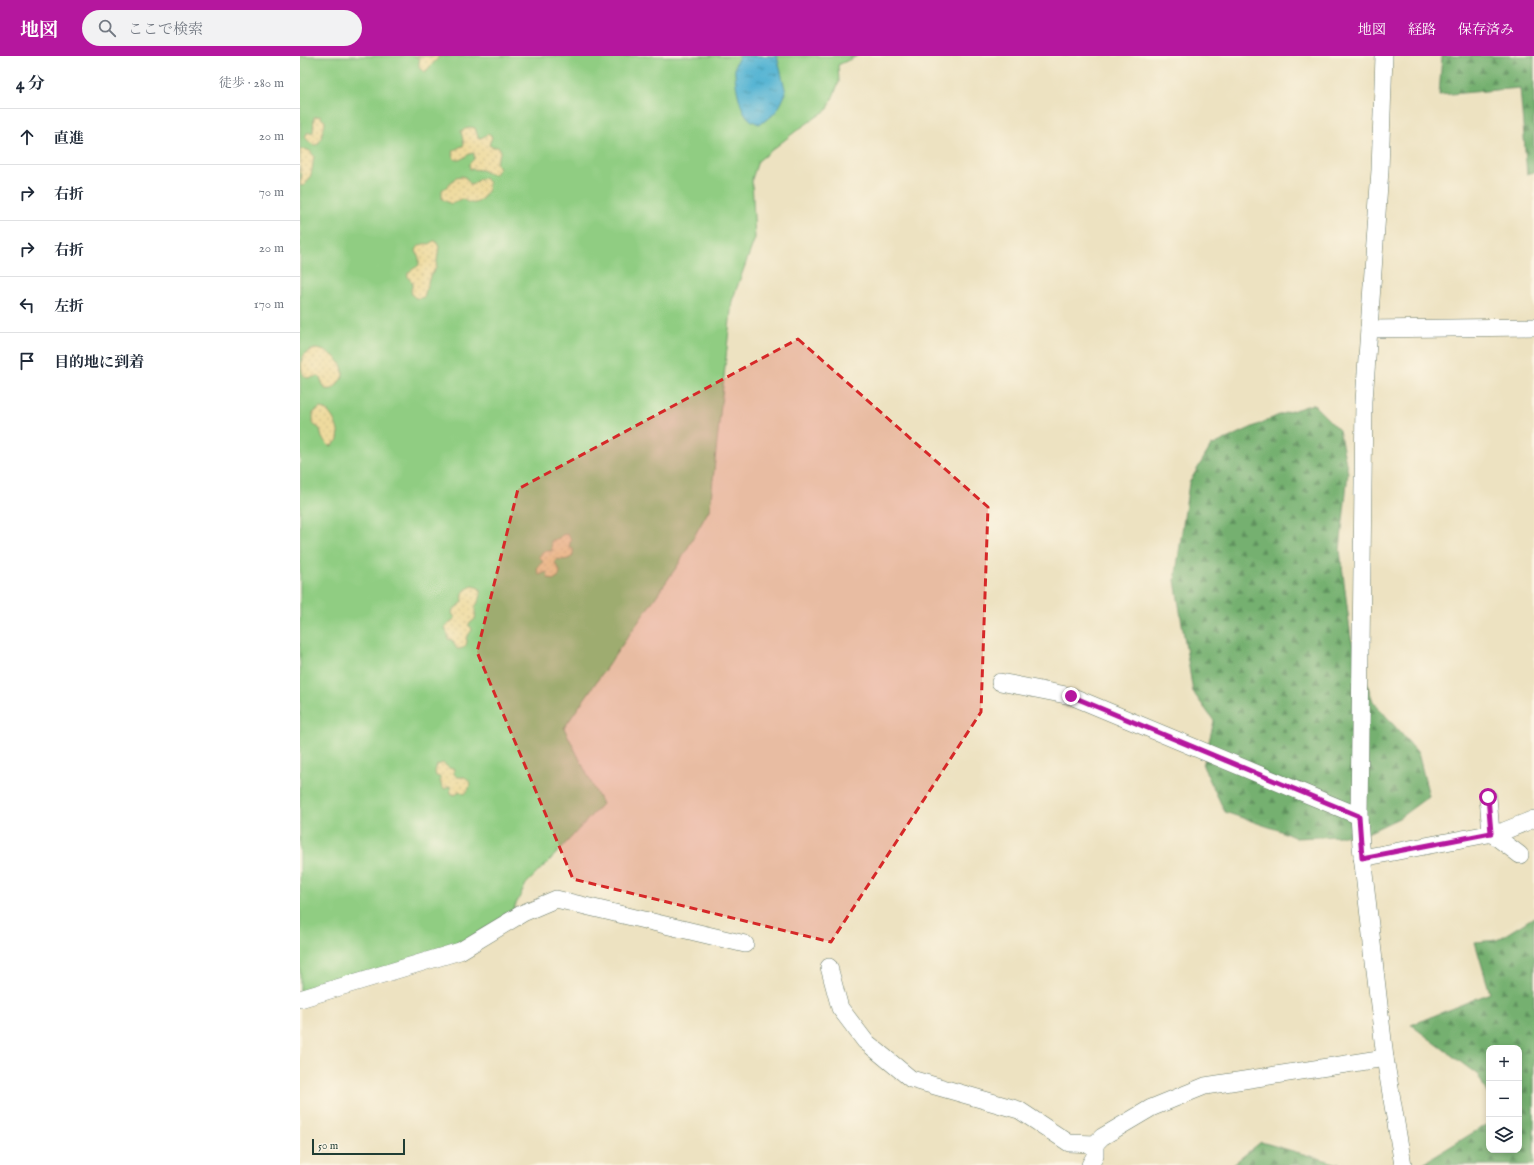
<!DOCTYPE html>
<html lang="ja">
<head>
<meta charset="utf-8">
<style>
	:root { --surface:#fff; --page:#f2f2f3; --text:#1f2937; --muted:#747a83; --line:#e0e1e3; --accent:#b5179e }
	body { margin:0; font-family:"IM FELL English","Noto Serif JP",serif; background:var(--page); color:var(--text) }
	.controls { position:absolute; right:12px; bottom:12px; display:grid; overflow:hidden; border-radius:8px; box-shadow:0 2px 6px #0003 }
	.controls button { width:36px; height:36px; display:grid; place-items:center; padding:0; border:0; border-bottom:1px solid var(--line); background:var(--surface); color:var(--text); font:20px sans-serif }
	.scale { position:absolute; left:12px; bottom:10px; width:93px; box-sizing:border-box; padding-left:4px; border:2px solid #1f3d34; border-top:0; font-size:11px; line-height:14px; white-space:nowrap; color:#1f3d34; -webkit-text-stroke:3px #fcf5e5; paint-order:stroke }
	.stop { position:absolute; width:12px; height:12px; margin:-9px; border:3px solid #b5179e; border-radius:50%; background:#fff }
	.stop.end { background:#b5179e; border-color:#fff; box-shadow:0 1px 4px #0008 }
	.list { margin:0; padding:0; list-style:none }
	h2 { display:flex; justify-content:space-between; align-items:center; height:52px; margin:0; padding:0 16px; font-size:17px }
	h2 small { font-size:13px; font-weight:400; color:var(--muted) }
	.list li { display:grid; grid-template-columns:26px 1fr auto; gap:12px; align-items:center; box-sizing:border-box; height:56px; padding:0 16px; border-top:1px solid var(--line) }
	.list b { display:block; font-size:15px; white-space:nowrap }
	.list em { font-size:13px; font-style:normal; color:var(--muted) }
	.icon { flex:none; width:22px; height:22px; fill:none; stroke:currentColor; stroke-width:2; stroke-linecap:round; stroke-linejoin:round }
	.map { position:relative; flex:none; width:1234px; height:1109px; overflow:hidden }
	header { display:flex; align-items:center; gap:24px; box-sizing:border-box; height:56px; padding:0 20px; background:var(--accent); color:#fff }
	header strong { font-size:19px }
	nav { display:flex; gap:22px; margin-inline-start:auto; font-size:14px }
	.search { width:280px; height:36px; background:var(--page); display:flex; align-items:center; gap:10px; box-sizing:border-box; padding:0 14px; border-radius:22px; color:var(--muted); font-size:15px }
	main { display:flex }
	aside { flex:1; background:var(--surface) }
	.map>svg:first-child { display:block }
	.green { fill:#90cd82; stroke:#58855b }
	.forest { fill:url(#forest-firs); stroke:#4a7652 }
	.sand { fill:url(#sand-dots); stroke:#868c69 }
	.water { fill:url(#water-ripples); stroke:#3a7884 }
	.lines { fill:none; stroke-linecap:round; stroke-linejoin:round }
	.minor-casing { stroke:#677765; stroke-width:18 }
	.minor { stroke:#fff; stroke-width:17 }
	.route { stroke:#b5179e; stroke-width:5 }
	.marked { fill:#d62828; fill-opacity:0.2; stroke:#d62828; stroke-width:3; stroke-dasharray:8 5; stroke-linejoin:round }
</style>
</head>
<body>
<header>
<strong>地図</strong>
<div class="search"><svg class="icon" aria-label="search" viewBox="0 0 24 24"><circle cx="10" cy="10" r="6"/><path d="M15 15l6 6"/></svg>ここで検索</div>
<nav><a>地図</a><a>経路</a><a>保存済み</a></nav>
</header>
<main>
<aside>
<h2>4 分<small>徒歩 · 280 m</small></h2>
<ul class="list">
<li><svg class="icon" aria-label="ahead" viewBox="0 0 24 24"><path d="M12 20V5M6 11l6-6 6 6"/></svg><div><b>直進</b></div><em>20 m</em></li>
<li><svg class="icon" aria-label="right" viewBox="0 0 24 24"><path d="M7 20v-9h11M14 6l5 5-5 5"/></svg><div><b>右折</b></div><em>70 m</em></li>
<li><svg class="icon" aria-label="right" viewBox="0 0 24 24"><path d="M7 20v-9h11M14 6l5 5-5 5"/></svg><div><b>右折</b></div><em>20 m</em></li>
<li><svg class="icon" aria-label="left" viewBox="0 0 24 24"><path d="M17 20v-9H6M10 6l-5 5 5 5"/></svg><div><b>左折</b></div><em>170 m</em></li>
<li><svg class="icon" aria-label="arrive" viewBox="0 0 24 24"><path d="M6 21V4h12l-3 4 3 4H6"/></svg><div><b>目的地に到着</b></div></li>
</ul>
</aside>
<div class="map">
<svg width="1234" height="1109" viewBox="0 0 1234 1109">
	<defs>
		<pattern id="forest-firs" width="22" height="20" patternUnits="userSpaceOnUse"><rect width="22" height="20" fill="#74b070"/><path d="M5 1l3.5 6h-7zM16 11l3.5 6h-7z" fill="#5f905d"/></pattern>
		<pattern id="sand-dots" width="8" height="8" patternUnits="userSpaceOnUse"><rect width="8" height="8" fill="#eeda9e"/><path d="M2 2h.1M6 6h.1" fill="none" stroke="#ccbc89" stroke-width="1.8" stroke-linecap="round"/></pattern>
		<pattern id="water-ripples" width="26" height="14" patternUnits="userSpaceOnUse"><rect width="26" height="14" fill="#54b4d3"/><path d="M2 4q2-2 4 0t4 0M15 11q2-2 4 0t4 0" fill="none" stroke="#4594ac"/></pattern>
	</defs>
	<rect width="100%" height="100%" fill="#fcf5e5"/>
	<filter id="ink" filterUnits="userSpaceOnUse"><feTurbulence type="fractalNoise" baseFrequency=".025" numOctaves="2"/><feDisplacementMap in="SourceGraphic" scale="8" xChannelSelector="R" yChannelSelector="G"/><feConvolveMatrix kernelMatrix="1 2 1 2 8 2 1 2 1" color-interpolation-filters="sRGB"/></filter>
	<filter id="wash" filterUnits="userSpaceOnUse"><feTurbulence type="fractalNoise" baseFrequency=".012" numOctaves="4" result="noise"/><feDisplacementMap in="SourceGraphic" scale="16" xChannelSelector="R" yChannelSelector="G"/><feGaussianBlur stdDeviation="0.9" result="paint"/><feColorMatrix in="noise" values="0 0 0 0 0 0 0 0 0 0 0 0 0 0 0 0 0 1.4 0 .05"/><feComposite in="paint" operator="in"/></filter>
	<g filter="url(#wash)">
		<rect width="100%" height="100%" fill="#ede2c1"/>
		<path class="green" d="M0,0h557l-19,9 1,17 -11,27 -32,22 -38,30 -6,18 3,59 -23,63 -22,207 -32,57 -114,163 38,76 -49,53 -27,27 -14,28 -56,35 -156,51z"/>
		<g class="forest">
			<path d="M1142,0h92v116l-7,2 -7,-86 -81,7z"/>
			<path d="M1013,348l26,26 9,43 -8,77 11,88 22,63 45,52 11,43 -30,22 -36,17 -67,3 -18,-8 -53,-18 -22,-46 11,-45 -21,-29 -18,-112 14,-97 22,-37 68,-31z"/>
			<path d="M1234,861v248h-114l69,-42v27h30v-102h-30v49l-11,-22 -67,-50 79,-32 -15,-51 22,-2z"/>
			<path d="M961,1086l81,23h-110z"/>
		</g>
		<g class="sand">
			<path d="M114,0h26l-15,16 -6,-4v-6l1,-4z"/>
			<path d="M20,60l2,3 3,2c0,5 -2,8 -3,13 -3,14 -8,14 -17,3l2,-4 6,-1 1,-15z"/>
			<path d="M170,71l5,1 3,9 3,1 7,-4 4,3 -3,8 3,2h7l2,4 -5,11 3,6 -4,6h-5l-8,-4 -12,-1 -1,-5 5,-5v-6c-8,0 -12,10 -20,6l-1,-5 1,-4 10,-5 -3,-14z"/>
			<path d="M5,93l5,2 4,5c-2,11 -1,23 -11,30l-3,-1 2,-11 -2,-2v-22z"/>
			<path d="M162,120l3,1 6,8 9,-6 5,-1 4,5c0,7 -7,19 -14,20 -5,1 -9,-2 -13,-4l-11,5 -9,-5v-9l7,-5 7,-8z"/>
			<path d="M133,185h3l3,6 -3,21 -7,11 -5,18c-6,2 -8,2 -12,-2l-1,-5 2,-7c-12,-11 -1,-12 6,-18v-7l-3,-7c2,-7 8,-8 14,-7z"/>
			<path d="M15,293c11,0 30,11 28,26 0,3 -3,5 -5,8 -4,6 -5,7 -13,6l-5,-11 -3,-2c-3,1 -6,2 -9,2 -8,-1 -8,-18 -4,-23 2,-3 7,-5 11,-6z"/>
			<path d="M20,352c11,0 21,23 18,32l-5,5 -4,1 -7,-8 -2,-9 -7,-5v-11z"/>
			<path d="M267,478l4,5 -2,8 4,2c2,10 -7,12 -15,10l-3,2v2l5,8 -1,5 -6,4 -5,-2 -1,-6 -8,3 -2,-6 1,-3 5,-4 -4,-5 1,-2 5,-4h7l-1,-10 8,-3 3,-3z"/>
			<path d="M173,530l6,2c5,11 -2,12 -4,21 0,4 1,6 0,10l-7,6 3,2 1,3 -6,8 1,2c0,7 -4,9 -10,9l-5,-9 -4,-1v-4l-3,-7c3,-5 7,-5 10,-10l-3,-5 1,-3 10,-8c-1,-10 0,-12 10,-16z"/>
			<path d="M143,707l6,5 5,1v5l3,3c2,0 5,0 7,0 9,3 6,14 0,17l-5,-3 -2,3 -3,1 -3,-2 -1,-7 -5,3 -3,-2 -2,-6v-4l-4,-1 -1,-5 2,-6z"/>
		</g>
		<path class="water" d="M440,0h37l9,37c-7,15 -11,24 -27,31 -5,-2 -10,-4 -13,-9 -7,-9 -12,-36 -11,-48 0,-4 3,-8 5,-11z"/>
	</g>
	<g filter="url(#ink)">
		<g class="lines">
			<g class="minor-casing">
				<g id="minor">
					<path d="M1084,0l-4,114 -16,231 -5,415 2,30 24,212 18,107"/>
					<path d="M1069,273l165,-2"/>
					<path d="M700,626l71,14 288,120"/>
					<path d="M1188,741l3,36 29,22"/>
					<path d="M1062,802l142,-27 30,-12"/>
					<path d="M529,911l11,41 25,33 46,38 108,31 50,33 26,1 7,-7 49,-29 54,-22 180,-28"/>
					<path d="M0,943l160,-48 63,-38 33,-14 189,45"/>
					<path d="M790,1109l5,-9v-12"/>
				</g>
			</g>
			<use href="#minor" class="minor"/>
		</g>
	</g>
	<g class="lines" filter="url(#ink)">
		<path class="route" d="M771,640l288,120 3,42 129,-25 -3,-36"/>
	</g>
	<path class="marked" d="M498,283l190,168 -7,205 -150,230 -258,-63 -96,-227 41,-163z"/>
</svg>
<div class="controls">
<button>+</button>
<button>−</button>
<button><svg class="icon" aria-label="layers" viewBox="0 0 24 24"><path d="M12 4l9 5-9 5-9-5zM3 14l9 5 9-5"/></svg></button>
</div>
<div class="scale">50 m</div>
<div class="stop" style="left:1188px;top:741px"></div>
<div class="stop end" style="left:771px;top:640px"></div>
</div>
</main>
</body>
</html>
